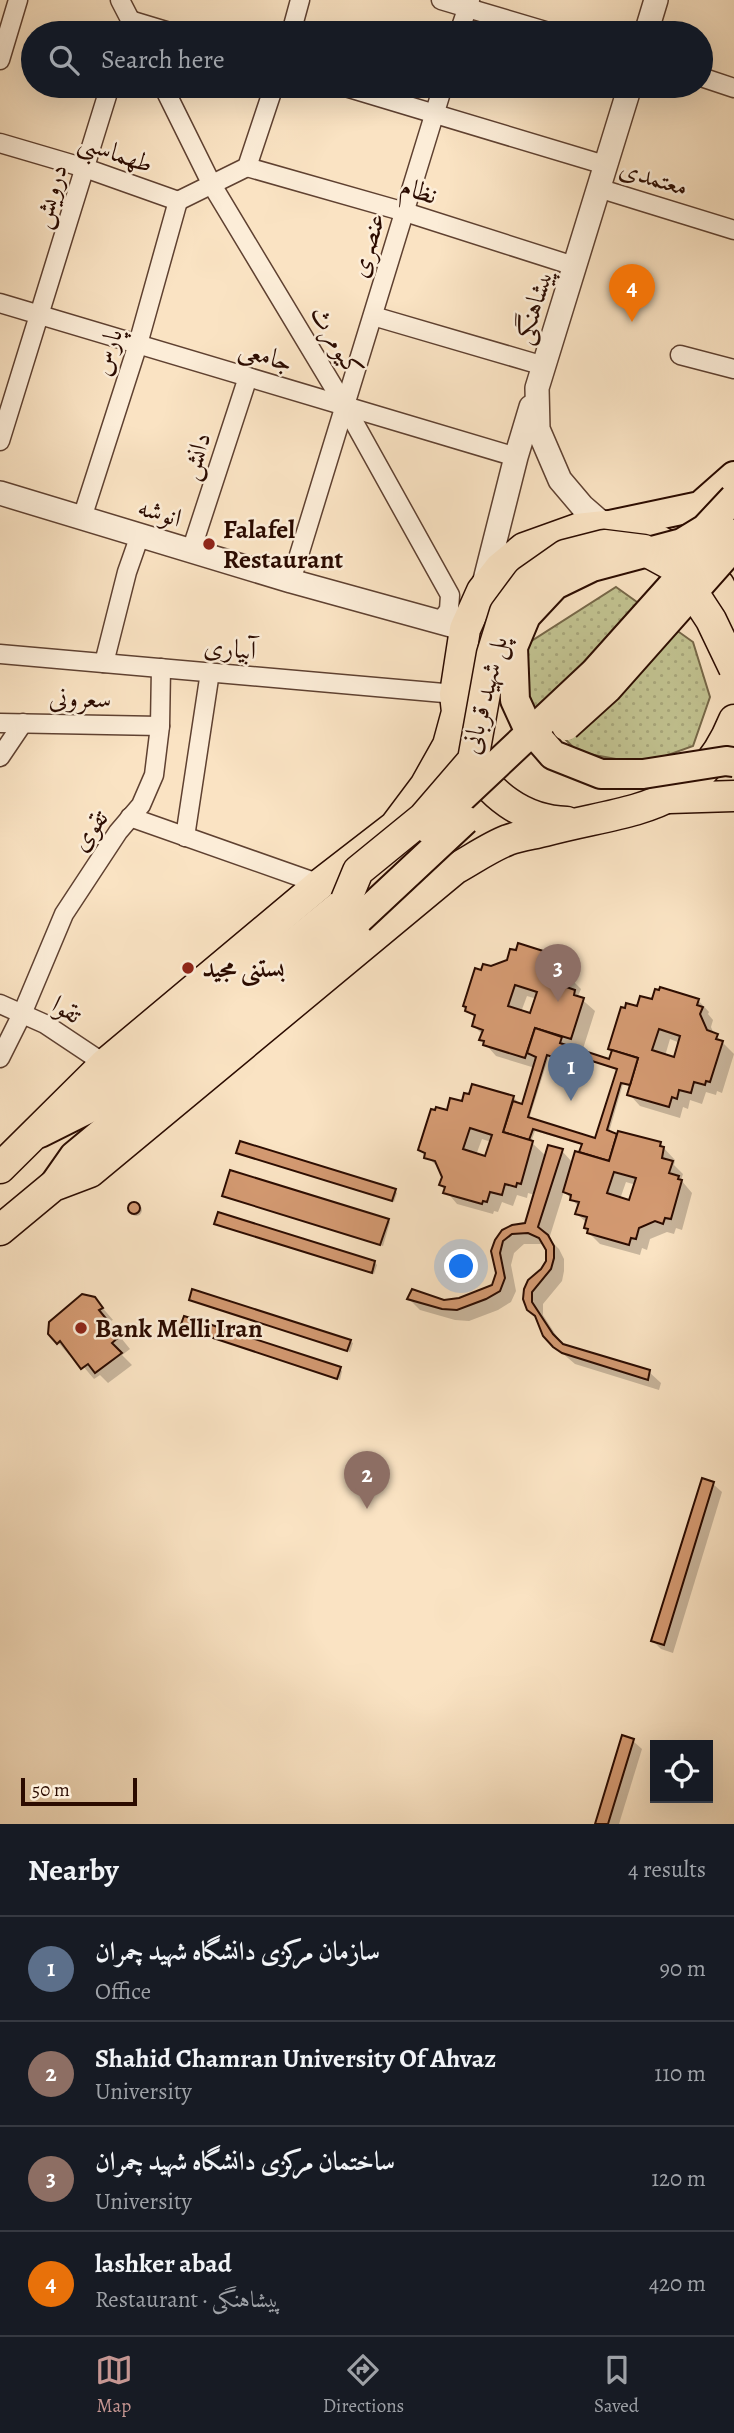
<!DOCTYPE html>
<html lang="en">
<head>
<meta charset="utf-8">
<style>
	:root { --surface:#171b24; --page:#20242c; --text:#f1f3f6; --muted:#9ea1a6; --line:#363941; --accent:#c59692 }
	body { margin:0; font-family:Alegreya,Amiri,serif; background:var(--page); color:var(--text) }
	.controls { position:absolute; right:21px; bottom:21px; display:grid; overflow:hidden; border-radius:0px; box-shadow:0 7px 28px #0002 }
	.controls button { width:63px; height:63px; display:grid; place-items:center; padding:0; border:0; border-bottom:2px solid var(--line); background:var(--surface); color:var(--text); font:35px sans-serif }
	.scale { position:absolute; left:21px; bottom:18px; width:116px; box-sizing:border-box; padding-left:7px; border:4px solid #2b0b00; border-top:0; font-size:19px; line-height:24px; white-space:nowrap; color:#2b0b00; -webkit-text-stroke:5px #fcedd8; paint-order:stroke }
	.you { position:absolute; left:462px; top:1267px; width:24px; height:24px; margin:-18px; border:5px solid #fff; border-radius:50%; background:#1a73e8; box-shadow:0 0 0 10px #1a73e833 }
	.badge { display:grid; place-items:center; width:46px; height:46px; border-radius:50%; background:var(--accent); color:#fff; font-size:23px; font-weight:700 }
	.pin { position:absolute; translate:-50% -58px; filter:drop-shadow(0 2px 4px #0008) }
	.pin::after { content:''; position:absolute; top:37px; width:24px; height:21px; background:inherit; clip-path:polygon(0 0,100% 0,50% 100%) }
	.list { margin:0; padding:0; list-style:none }
	h2 { display:flex; justify-content:space-between; align-items:center; height:91px; margin:0; padding:0 28px; font-size:30px }
	h2 small { font-size:23px; font-weight:400; color:var(--muted) }
	.list li { display:grid; grid-template-columns:46px 1fr auto; gap:21px; align-items:center; box-sizing:border-box; height:105px; padding:0 28px; border-top:2px solid var(--line) }
	.list b { display:block; font-size:26px; white-space:nowrap }
	.list p { margin:0; font-size:23px; white-space:nowrap; color:var(--muted) }
	.list em { font-size:23px; font-style:normal; color:var(--muted) }
	.icon { flex:none; width:38px; height:38px; fill:none; stroke:currentColor; stroke-width:2; stroke-linecap:round; stroke-linejoin:round }
	.map { position:relative; flex:none; width:734px; height:1824px; overflow:hidden }
	.search { position:absolute; background:var(--surface); box-shadow:0 7px 28px #0002; left:21px; right:21px; top:21px; height:77px; display:flex; align-items:center; gap:18px; box-sizing:border-box; padding:0 24px; border-radius:38px; color:var(--muted); font-size:26px }
	.sheet { height:511px; background:var(--surface) }
	nav { display:flex; justify-content:space-around; align-items:center; box-sizing:border-box; height:98px; border-top:2px solid var(--line); background:var(--surface); font-size:19px; color:var(--muted) }
	nav a { display:grid; justify-items:center; gap:4px }
	nav .on { color:var(--accent) }
	.map>svg:first-child { display:block }
	.green { fill:url(#green-dots); stroke:#766748; stroke-width:2 }
	.shadow { fill:#0003; fill-rule:evenodd }
	.building { fill:#d49a72; stroke:#2b0b00; stroke-width:2; fill-rule:evenodd }
	.lines { fill:none; stroke-linecap:round; stroke-linejoin:round }
	.minor-casing { stroke:#5f4131; stroke-width:21 }
	.tertiary-casing { stroke:#5f4131; stroke-width:26 }
	.primary-casing { stroke:#2b0b00; stroke-width:32 }
	.trunk-casing { stroke:#2b0b00; stroke-width:33 }
	.minor { stroke:#fcedd8; stroke-width:18 }
	.tertiary { stroke:#fcedd8; stroke-width:23 }
	.primary { stroke:#fae3c3; stroke-width:28 }
	.trunk { stroke:#fae3c3; stroke-width:30 }
	.primary-bridge-casing { stroke:#2b0b00; stroke-width:32; stroke-linecap:butt }
	.trunk-bridge-casing { stroke:#2b0b00; stroke-width:33; stroke-linecap:butt }
	.primary-bridge { stroke:#fae3c3; stroke-width:28 }
	.trunk-bridge { stroke:#fae3c3; stroke-width:30 }
	.poi-dot { fill:#8f2418; stroke:#fcedd8; stroke-width:2.5 }
	.labels { text-anchor:middle; stroke-width:5; stroke-linejoin:round; paint-order:stroke }
	.street-label { font-size:26px; fill:#2b0b00; stroke:#fcedd8 }
	.poi-label { font-size:26px; font-weight:bold; fill:#2b0b00; stroke:#fcedd8; text-anchor:start }
</style>
</head>
<body>
<div class="map">
<svg width="734" height="1824" viewBox="0 0 734 1824">
	<defs>
		<pattern id="green-dots" width="8" height="8" patternUnits="userSpaceOnUse" patternTransform="scale(1.75)"><rect width="8" height="8" fill="#c2c391"/><path d="M2 2h.1M6 6h.1" fill="none" stroke="#a7a67b" stroke-width="1.8" stroke-linecap="round"/></pattern>
	</defs>
	<rect width="100%" height="100%" fill="#fae3c3"/>
	<filter id="stains"><feTurbulence type="fractalNoise" baseFrequency=".00286" numOctaves="4"/><feColorMatrix values="0 0 0 0 .2 0 0 0 0 .09 0 0 0 0 .02 0 0 0 .5 -.17"/></filter>
	<radialGradient id="worn" r=".72"><stop offset=".6" stop-color="#630" stop-opacity="0"/><stop offset="1" stop-color="#630" stop-opacity=".3"/></radialGradient>
	<path class="green" d="M616,587l77,55 17,55 -17,49 -50,18 -65,-12 -44,-44 -16,-33 12,-33z"/>
	<g class="shadow">
		<path d="M558,958l12,11 2,6 -1,4 10,10 -3,7 17,15 -13,41 28,10 3,-10 -3,-3 28,-41 15,-7 45,-1 11,12 -1,2 5,6 -2,7 3,7 20,20 -12,39 -5,-2 -1,4 -10,-3 -4,12 -12,-4 -2,9 -5,-2 -3,11 -40,-12 -11,-12 2,-8 -8,-2 -14,48 9,6 42,6 15,16 -1,5 9,9 -2,6 11,13 -10,37 -6,-2 -2,6 -7,-2 -17,7 -3,11 -5,-2 -2,7 -40,-11 -11,-11 -2,-10 -10,-9 2,-7 -15,-16 -15,48 10,10 5,10v12l-2,10 -19,23v11l20,31 86,26 12,11 -2,7 -84,-26 -21,-18 -29,-47 23,-38 -1,-11 -6,-6h-17l-10,9 -3,12 5,26 -5,11 -13,8 -29,11 -14,-1 -35,-10 -11,-11 35,3 16,-2 34,-14 4,-13 -2,-32 30,-17 9,-29 -7,-2 -1,5 -10,-3 -4,11 -11,-4 -4,10 -4,-1 -1,3 -36,-10 -16,-19 2,-8 -2,-7 -21,-20 28,-38 15,-9 50,-6 10,10 12,-39 -39,-12 -15,-17 2,-4 -9,-9 2,-7 -11,-13 17,-34 9,-4zM527,996l10,3 -6,16 -10,-3zM670,1039l10,4 -5,16 -10,-3zM562,1053l15,5 -5,15 17,6 5,-17 24,8 -22,70 -67,-21 20,-63 11,4zM535,1131l48,14 -3,9 -7,9 -11,-12 -15,6 -16,-15zM482,1139l9,3 -5,16 -10,-3zM626,1182l10,3 -6,17 -10,-3z"/>
		<path d="M238,1152l157,39 2,2 -3,9z"/>
		<path d="M224,1196l164,24 2,2 -7,24z"/>
		<circle cx="136" cy="1210" r="6"/>
		<path d="M216,1223l158,39 3,3 -3,9z"/>
		<path d="M94,1298l19,22 -5,2 22,27 -8,6 10,10 -24,18 -8,-8 -6,4 -23,-27 -2,3 -19,-22z"/>
		<path d="M191,1300l159,41 3,2 -3,9z"/>
		<path d="M182,1327l158,42 2,2 -2,9z"/>
		<path d="M713,1484l9,8 -49,161 -12,-4 -8,-8z"/>
		<path d="M633,1741l9,8 -23,75h-23z"/>
	</g>
	<g class="building">
		<path d="M518,943l41,13 -1,5 4,1 -3,10 11,4 -4,11 9,3 -1,5 10,3 -13,41 -36,-11 -10,30 -42,-13 1,-4 -5,-1 4,-10 -11,-4 3,-11 -10,-4 1,-4 -3,-1 12,-38 6,2 2,-6 8,2 16,-6 3,-11 6,1zM515,985l22,7 -7,21 -22,-7z"/>
		<path d="M660,987l39,12 -2,6 6,2 -3,7 7,16 11,4 -2,5 7,2 -13,41 -4,-1 -1,4 -11,-3 -3,11 -12,-3 -2,9 -5,-2 -3,10 -42,-12 11,-37 -30,-9 13,-42 4,1 1,-5 11,3 3,-10 12,3 3,-10 4,1zM659,1029l21,7 -6,21 -22,-7z"/>
		<path d="M535,1028l27,9 -2,6 49,16 3,-9 26,8 -8,27 -9,-2 -14,47 10,4 -8,27 -30,-9 3,-8 -49,-15 -4,11 -26,-8 10,-31 9,3 14,-47 -9,-4zM560,1052l15,5 -5,16 16,5 6,-17 25,8 -22,69 -67,-21 19,-62 11,4z"/>
		<path d="M472,1084l42,12 -11,36 30,9 -12,43 -4,-1 -1,4 -11,-3 -3,11 -12,-3 -3,10 -4,-1 -1,3 -39,-11 2,-6 -6,-2 3,-8 -7,-16 -11,-3 1,-5 -7,-3 13,-41 4,1 1,-3 11,3 3,-12 12,3 2,-8 5,1zM470,1128l22,7 -7,21 -22,-7z"/>
		<path d="M618,1131l43,11 -1,4 4,1 -2,11 11,3 -4,12 10,3 -1,3 4,1 -11,39 -6,-1 -2,6 -8,-3 -16,7 -3,11 -5,-1 -2,7 -42,-12 1,-4 -4,-1 3,-11 -12,-3 4,-12 -9,-2 1,-5 -8,-3 12,-41 34,10zM614,1172l22,6 -7,22 -22,-7z"/>
		<path d="M240,1141l156,48 -4,12 -156,-48z"/>
		<path d="M548,1145l15,4 -25,78 10,8 6,11v12l-3,11 -19,23v10l21,32 10,10 87,26 -2,10 -86,-27 -9,-6 -10,-11 -8,-20 -8,-6 -4,-11 1,-10 4,-9 13,-11 5,-8v-11l-7,-12 -11,-5 -16,1 -9,7 -3,12 5,25 -5,13 -14,8 -29,11 -15,-1 -35,-10 5,-10 32,11 15,-2 33,-13 4,-12 -5,-22 4,-11 7,-10 10,-5 13,-2z"/>
		<path d="M230,1170l159,49 -9,26 -158,-49z"/>
		<circle cx="134" cy="1208" r="6"/>
		<path d="M218,1212l157,49 -3,12 -158,-49z"/>
		<path d="M192,1289l159,51 -4,11 -158,-51z"/>
		<path d="M82,1294l13,3 8,11 -4,2 21,26 -8,7 10,10 -27,20 -7,-9 -7,5 -21,-28 -3,3 -9,-10 1,-12z"/>
		<path d="M184,1316l157,51 -4,12 -157,-52z"/>
		<path d="M702,1478l12,4 -50,163 -13,-4z"/>
		<path d="M622,1735l12,4 -26,85h-13z"/>
	</g>
	<g class="lines">
		<g class="minor-casing">
			<g id="minor">
				<path d="M120,0l16,31"/>
				<path d="M441,0l111,33"/>
				<path d="M130,20l43,13"/>
				<path d="M291,33l9,-33"/>
				<path d="M459,33l11,-33"/>
				<path d="M0,60l18,-60"/>
				<path d="M701,77l33,11"/>
				<path d="M163,86l49,99 133,221 105,189 -1,15 -10,13"/>
				<path d="M342,86l263,79"/>
				<path d="M0,143l85,25 93,33 69,-34 27,-81"/>
				<path d="M247,167l158,45 169,54"/>
				<path d="M598,188l136,42"/>
				<path d="M0,303l516,154"/>
				<path d="M373,316l171,50"/>
				<path d="M680,355l54,14"/>
				<path d="M0,441l110,-355"/>
				<path d="M82,518l56,-174 40,-143"/>
				<path d="M191,551l57,-174"/>
				<path d="M291,581l152,-495"/>
				<path d="M0,654l455,40"/>
				<path d="M104,663l23,-91 13,-37"/>
				<path d="M0,723l160,3"/>
				<path d="M0,757l23,-34"/>
				<path d="M130,817l190,67"/>
				<path d="M185,837l25,-165"/>
				<path d="M0,1004l45,20 60,40"/>
				<path d="M0,1058l22,-44 42,-100 54,-82 23,-27 13,-30 6,-49 1,-58"/>
			</g>
		</g>
		<g class="tertiary-casing">
			<g id="tertiary">
				<path d="M646,33l10,-33"/>
				<path d="M0,493l291,88 174,48"/>
				<path d="M605,526l-23,-20 -22,-26 -22,-51 -1,-41 93,-302"/>
				<path d="M484,584l32,-127 15,-50"/>
			</g>
		</g>
		<g class="primary-casing">
			<g id="primary">
				<path d="M605,526l95,-20 34,-30"/>
				<path d="M40,1133l52,-26 254,-207"/>
				<path d="M53,1186l21,-30 285,-237"/>
			</g>
		</g>
		<g class="trunk-casing">
			<g id="trunk">
				<path d="M468,756c20,38 55,65 99,66"/>
				<path d="M669,798l65,-2"/>
				<path d="M0,1168l105,-104 215,-180 75,-58 30,-40 23,-41 9,-33 -2,-18 10,-65 17,-38 18,-23 24,-20 53,-19 28,-3 43,9 39,21 32,29 15,31"/>
				<path d="M0,1230l53,-44 37,-14 365,-303c18,-10 35,-22 53,-29 11,-4 25,-6 37,-9 85,-23 151,-17 189,-111"/>
			</g>
		</g>
		<use href="#minor" class="minor"/>
		<use href="#tertiary" class="tertiary"/>
		<use href="#primary" class="primary"/>
		<use href="#trunk" class="trunk"/>
		<g class="primary-bridge-casing">
			<g id="primary-bridge">
				<path d="M734,498l-29,31 -23,14 -90,24 -37,18 -29,31 -13,31 2,53 11,24 27,31 48,19h42l83,-13 8,1"/>
				<path d="M566,726l42,-38 126,-142"/>
				<path d="M428,829l166,-156 129,-144"/>
				<path d="M359,919l106,-99"/>
			</g>
		</g>
		<g class="trunk-bridge-casing">
			<path id="trunk-bridge" d="M346,900l12,-29 65,-53 50,-58 19,-106 13,-42 23,-31 37,-26 39,-10 40,5 33,18 34,52 23,48"/>
		</g>
		<use href="#primary-bridge" class="primary-bridge"/>
		<use href="#trunk-bridge" class="trunk-bridge"/>
	</g>
	<g class="poi-dot">
		<circle cx="209" cy="544" r="7"/>
		<circle cx="188" cy="968" r="7"/>
		<circle cx="81" cy="1328" r="7"/>
	</g>
	<g class="labels">
		<g class="street-label">
			<text transform="translate(116 152) rotate(19)" y="9">طهماسبی</text>
			<text transform="translate(654 177) rotate(17)" y="9">معتمدی</text>
			<text transform="translate(419 190) rotate(17)" y="9">نظام</text>
			<text transform="translate(49 196) rotate(-73)" y="9">درویش</text>
			<text transform="translate(367 245) rotate(-73)" y="9">عنصری</text>
			<text transform="translate(533 306) rotate(-73)" y="9">پیشاهنگی</text>
			<text transform="translate(337 341) rotate(59)" y="9">کیومرث</text>
			<text transform="translate(107 352) rotate(-73)" y="9">پارس</text>
			<text transform="translate(266 355) rotate(17)" y="9">جامعی</text>
			<text transform="translate(195 456) rotate(-72)" y="9">دانش</text>
			<text transform="translate(160 512) rotate(17)" y="9">انوشه</text>
			<text transform="translate(230 648) rotate(5)" y="9">آبیاری</text>
			<text transform="translate(484 695) rotate(-76)" y="9">پل شهید قربانی</text>
			<text transform="translate(80 698) rotate(1)" y="9">سعرونی</text>
			<text transform="translate(89 830) rotate(-54)" y="9">تقوی</text>
			<text transform="translate(67 1009) rotate(31)" y="9">تقوا</text>
		</g>
		<g class="poi-label">
			<text x="223" y="538">Falafel<tspan x="223" dy="30">Restaurant</tspan></text>
			<text x="202" y="977">بستنی مجید</text>
			<text x="95" y="1337">Bank Melli Iran</text>
		</g>
	</g>
	<rect width="100%" height="100%" filter="url(#stains)"/>
	<rect width="100%" height="100%" fill="url(#worn)"/>
</svg>
<div class="controls">
<button><svg class="icon" aria-label="locate" viewBox="0 0 24 24"><circle cx="12" cy="12" r="6"/><path d="M12 2v4M12 18v4M2 12h4M18 12h4"/></svg></button>
</div>
<div class="scale">50 m</div>
<div class="you"></div>
<div class="pin badge" style="left:571px;top:1101px;background:#5c6f8a">1</div>
<div class="pin badge" style="left:367px;top:1509px;background:#8d6e63">2</div>
<div class="pin badge" style="left:558px;top:1002px;background:#8d6e63">3</div>
<div class="pin badge" style="left:632px;top:322px;background:#e8710a">4</div>
<div class="search"><svg class="icon" aria-label="search" viewBox="0 0 24 24"><circle cx="10" cy="10" r="6"/><path d="M15 15l6 6"/></svg>Search here</div>
</div>
<section class="sheet">
<h2>Nearby<small>4 results</small></h2>
<ul class="list">
<li><span class="badge" style="background:#5c6f8a">1</span><div><b>سازمان مرکزی دانشگاه شهید چمران</b><p>Office</p></div><em>90 m</em></li>
<li><span class="badge" style="background:#8d6e63">2</span><div><b>Shahid Chamran University Of Ahvaz</b><p>University</p></div><em>110 m</em></li>
<li><span class="badge" style="background:#8d6e63">3</span><div><b>ساختمان مرکزی دانشگاه شهید چمران</b><p>University</p></div><em>120 m</em></li>
<li><span class="badge" style="background:#e8710a">4</span><div><b>lashker abad</b><p>Restaurant · پیشاهنگی</p></div><em>420 m</em></li>
</ul>
</section>
<nav>
<a class="on"><svg class="icon" aria-label="map" viewBox="0 0 24 24"><path d="M3 6l6-2 6 2 6-2v14l-6 2-6-2-6 2zM9 4v14M15 6v14"/></svg>Map</a>
<a><svg class="icon" aria-label="directions" viewBox="0 0 24 24"><path d="M12 3l9 9-9 9-9-9zM9 14v-3h6M13 9l2 2-2 2"/></svg>Directions</a>
<a><svg class="icon" aria-label="saved" viewBox="0 0 24 24"><path d="M7 4h10v16l-5-4-5 4z"/></svg>Saved</a>
</nav>
</body>
</html>
